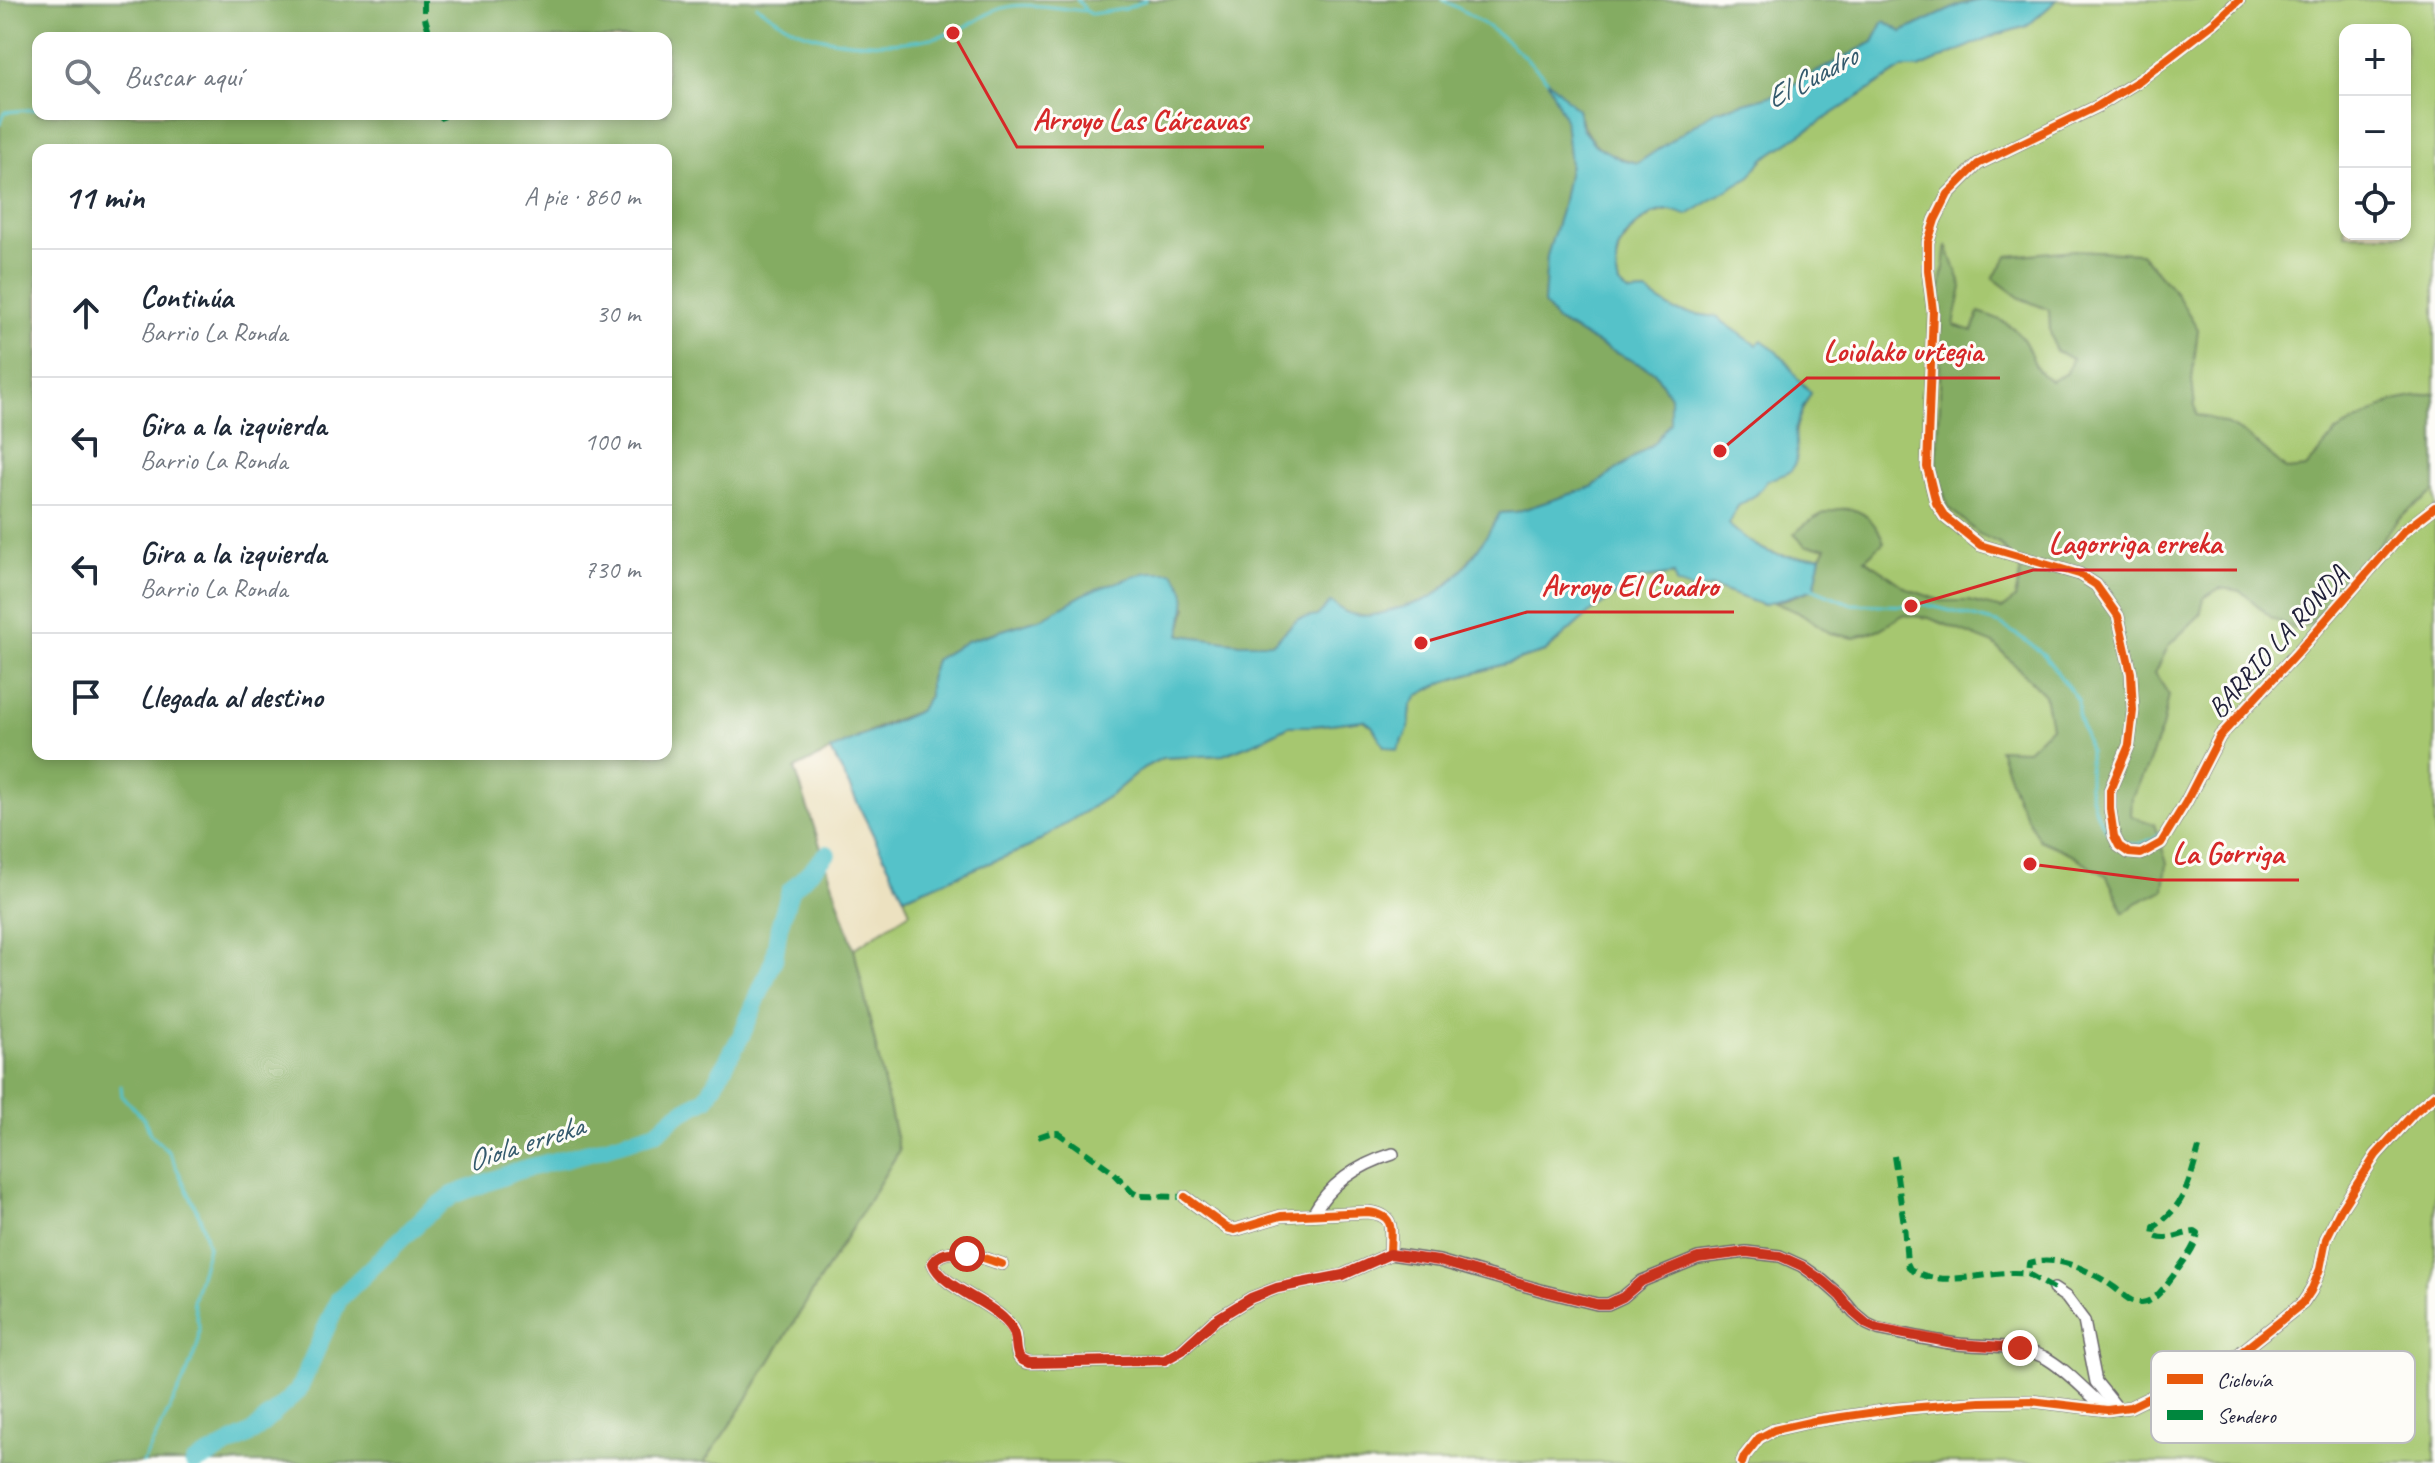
<!DOCTYPE html>
<html lang="es">
<head>
<meta charset="utf-8">
<style>
	:root { --surface:#fff; --page:#f2f2f3; --text:#1f2937; --muted:#747a83; --line:#e0e1e3 }
	body { margin:0; font-family:Caveat,sans-serif; background:var(--page); color:var(--text) }
	.controls { position:absolute; right:24px; top:24px; display:grid; overflow:hidden; border-radius:16px; box-shadow:0 4px 12px #0003 }
	.controls button { width:72px; height:72px; display:grid; place-items:center; padding:0; border:0; border-bottom:2px solid var(--line); background:var(--surface); color:var(--text); font:40px sans-serif }
	.stop { position:absolute; width:24px; height:24px; margin:-18px; border:6px solid #c8321e; border-radius:50%; background:#fff }
	.stop.end { background:#c8321e; border-color:#fff; box-shadow:0 2px 8px #0008 }
	.list { margin:0; padding:0; list-style:none }
	h2 { display:flex; justify-content:space-between; align-items:center; height:104px; margin:0; padding:0 32px; font-size:34px }
	h2 small { font-size:26px; font-weight:400; color:var(--muted) }
	.list li { display:grid; grid-template-columns:52px 1fr auto; gap:24px; align-items:center; box-sizing:border-box; height:128px; padding:0 32px; border-top:2px solid var(--line) }
	.list b { display:block; font-size:30px; white-space:nowrap }
	.list p { margin:0; font-size:26px; white-space:nowrap; color:var(--muted) }
	.list em { font-size:26px; font-style:normal; color:var(--muted) }
	.icon { flex:none; width:44px; height:44px; fill:none; stroke:currentColor; stroke-width:2; stroke-linecap:round; stroke-linejoin:round }
	.map { position:relative; flex:none; width:2435px; height:1463px; overflow:hidden }
	.search { position:absolute; background:var(--surface); box-shadow:0 4px 12px #0003; left:32px; top:32px; width:640px; height:88px; display:flex; align-items:center; gap:20px; box-sizing:border-box; padding:0 28px; border-radius:16px; color:var(--muted); font-size:30px }
	.panel { position:absolute; background:var(--surface); box-shadow:0 4px 12px #0003; left:32px; top:144px; width:640px; height:616px; border-radius:16px }
	.map>svg:first-child { display:block }
	.green { fill:#a6c76f; stroke:#647455; stroke-width:2; fill-rule:evenodd }
	.forest { fill:#84ac62; stroke:#53674e; stroke-width:2; fill-rule:evenodd }
	.water { fill:#54c2c9; stroke:#3b7282; stroke-width:2 }
	.lines { fill:none; stroke-linecap:round; stroke-linejoin:round }
	.stream { stroke:#54c2c9; stroke-width:3 }
	.river { stroke:#54c2c9; stroke-width:18 }
	.street-casing { stroke:#69656a; stroke-width:14 }
	.street { stroke:#fff; stroke-width:11 }
	.quiet { stroke:#00873e; stroke-width:6; stroke-dasharray:12 6; stroke-linecap:butt }
	.cycleway-casing { stroke:#fdfcf7; stroke-width:13 }
	.cycleway { stroke:#e8590c; stroke-width:8 }
	.route { stroke:#c8321e; stroke-width:10 }
	.labels { text-anchor:middle; stroke-width:6; stroke-linejoin:round; paint-order:stroke }
	.street-label { font-size:28px; fill:#22223b; stroke:#fdfcf7 }
	.water-label { font-size:30px; font-style:italic; fill:#345a6d; stroke:#fdfcf7 }
	.key { fill:#fdfcf7; stroke:#bbbbbf; stroke-width:2 }
	.key-label { font-size:22px; fill:#22223b }
	.leader { fill:none; stroke:#d62828; stroke-width:3 }
	.callout-dot { fill:#d62828; stroke:#fdfcf7; stroke-width:3 }
	.callout-label { font-size:30px; text-anchor:middle; font-weight:bold; fill:#d62828; stroke:#fdfcf7; stroke-width:6; stroke-linejoin:round; paint-order:stroke }
</style>
</head>
<body>
<div class="map">
<svg width="2435" height="1463" viewBox="0 0 2435 1463">
	<rect width="100%" height="100%" fill="#fdfcf7"/>
	<filter id="ink" filterUnits="userSpaceOnUse"><feTurbulence type="fractalNoise" baseFrequency=".0125" numOctaves="2"/><feDisplacementMap in="SourceGraphic" scale="16" xChannelSelector="R" yChannelSelector="G"/><feConvolveMatrix kernelMatrix="1 2 1 2 8 2 1 2 1" color-interpolation-filters="sRGB"/></filter>
	<filter id="wash" filterUnits="userSpaceOnUse"><feTurbulence type="fractalNoise" baseFrequency=".006" numOctaves="4" result="noise"/><feDisplacementMap in="SourceGraphic" scale="32" xChannelSelector="R" yChannelSelector="G"/><feGaussianBlur stdDeviation="1.8" result="paint"/><feColorMatrix in="noise" values="0 0 0 0 0 0 0 0 0 0 0 0 0 0 0 0 0 1.4 0 .05"/><feComposite in="paint" operator="in"/></filter>
	<g filter="url(#wash)">
		<rect width="100%" height="100%" fill="#ece1c0"/>
		<path class="green" d="M2057,0h378v1463h-1731l38,-56 157,-256 -45,-202 56,-37 -6,-15 125,-50 83,-53 31,-26 19,-10 61,-3 36,-14 30,-15h24l51,-6 8,6 12,20 25,-18 2,-22 8,-11 22,-12 104,-31 43,-38 52,-35 35,-5 18,16 20,-3 50,18 58,-49c-46,4 -59,-4 -94,-32l11,-18 19,-12 11,-15 20,-6c13,-23 4,-22 8,-44 2,-13 9,-25 15,-36l-14,-15 -12,-19 -29,-13 -40,-29 -41,-6 -29,-19 -16,1 -11,-8 -4,-18 4,-19 14,-19 19,-15 17,-4 81,-34 13,-17 140,-91h16l73,-32 35,-10zM2345,30h60v204h-60z"/>
		<g class="forest">
			<path d="M0,0h1981l-21,5 -58,27 -18,-11 -11,21 -99,53 -59,16 -77,52c-36,-8 -51,-19 -61,-54l-12,10 5,45 -9,47 -14,45 -3,48 13,17 53,29 44,21 16,25v26l-16,21 -62,44 -76,25 -16,1 -15,26 -28,37 -26,22 -57,19 -31,-3 -45,5 -25,24h-33l-60,-8 7,-28 -99,-15 -46,26 -75,23 -32,19 -6,20v16l-10,15 -32,12 -92,46 59,180 45,202 -157,256 -38,56h-704zM38,38h628v76h-628zM38,150h628v604h-628z"/>
			<path d="M1947,245l15,42 -8,38 19,6 6,-19c19,6 37,13 47,32 10,18 6,25 25,37l16,-8 5,-14 -17,-9 -5,-19 -1,-21 -29,-12 -27,-20 15,-22 66,-6 67,3 35,40 22,36 -6,51 4,35c40,7 61,27 90,55l20,-2 30,-36 58,-31 41,-8v98l-37,28 -20,27 -66,76 -14,8 -26,-12 -31,-27 -21,-3 -16,10 -4,17 -31,30 -14,28 14,22 -7,33 -16,42 -14,27 -1,19 23,8 13,39 -3,27 -26,12 -14,11 -17,-37 -40,-24 -28,-12 -22,-41 -18,-50 28,1 24,-23 -6,-32 -51,-51 -65,-26 -26,-3 -23,14 -26,9 -24,-5 -28,-19 -27,-11 39,-14 7,-33 5,-9 -20,-1 -12,-12c31,-29 70,-41 90,8l-19,17 43,30 34,12h27l33,8 13,-10 6,-30 -22,-26 -20,-9 -31,-27 -12,-38 4,-65v-111z"/>
		</g>
		<path class="water" d="M1981,0h76l-30,26 -35,10 -73,32h-16l-140,91 -13,17 -63,39c-6,-1 -13,-5 -19,-5 -18,0 -42,21 -49,38 -5,12 -3,25 0,37l11,8 16,-1 29,19 41,6 40,28 6,-5 23,19 12,19 14,15 -8,14 -8,23 2,28 -4,10 -5,5 -20,7 -11,14 -19,12 -10,18c32,29 49,36 93,32l-7,33 -51,16 -50,-18 -20,3 -17,-6 -2,-10 -34,5 -52,35 -43,38 -104,31 -22,12 -8,11 -2,22 -12,22 -13,-4 -12,-20 -8,-6 -51,6h-24l-30,15 -36,14 -61,3 -19,10 -31,26 -83,53 -125,50 -73,-147 88,-39 10,-15v-16l6,-20 32,-19 75,-23 46,-26 59,-20h26c20,23 11,36 7,63l60,8h33l25,-24 19,-3 14,-14c19,18 38,16 62,8 12,-4 25,-6 36,-12 30,-15 55,-57 71,-85l16,-1 76,-25 62,-44 16,-21v-26l-16,-25 -44,-21 -53,-29 -13,-17 3,-48 14,-45 9,-47 -5,-45 -19,-41 31,31 5,20 13,16 25,14 18,4 77,-52 59,-16 99,-53 11,-21 18,11 58,-27z"/>
		<g class="lines">
			<g class="stream">
				<path d="M1077,0l8,9"/>
				<path d="M1443,0c40,20 74,46 104,80"/>
				<path d="M757,6c14,9 27,19 42,25 42,16 109,16 152,2 22,-7 35,-23 61,-27 19,-3 54,3 74,5l5,3 34,-5 21,-9"/>
				<path d="M0,124l5,-12 33,-3"/>
				<path d="M1812,588l39,16 60,2 12,-2 32,8 45,12 31,20 13,11 34,45v14l11,36v37l6,24 14,23"/>
				<path d="M2123,842c16,6 27,-1 40,-11"/>
				<path d="M121,1086l1,10 23,24 5,14 19,18 31,65 8,30 -15,54 6,25 -1,18 -13,34 -42,85"/>
			</g>
			<path class="river" d="M194,1463l58,-30 46,-42 41,-92 86,-83 28,-21 67,-25 77,-20 60,-18 18,-16 32,-18 35,-64 32,-75 5,-32 11,-36 37,-37"/>
		</g>
	</g>
	<g filter="url(#ink)">
		<g class="lines">
			<g class="street-casing">
				<g id="street">
					<path d="M2239,0l-25,23 -74,57 -42,26 -120,58 -30,30 -13,26 -7,22v28l5,41 -6,156 9,36 9,14 35,28 99,29 17,11 22,31 13,57 2,38 -4,34 -19,45v19l4,27 5,10 10,7 12,1 20,-11 25,-41 34,-66 76,-82 108,-123 31,-24"/>
					<path d="M1313,1214c17,-31 47,-50 80,-60"/>
					<path d="M1390,1254l49,7 105,30 53,13h11l15,-7 19,-16 56,-23 48,-6 34,4 22,10 21,15 17,15 14,17 13,11 11,5c27,5 53,12 80,15 30,3 59,0 86,13 24,13 42,36 63,52"/>
					<path d="M1002,1264c-20,-6 -55,-23 -69,-1 8,23 52,37 70,55 5,4 10,9 12,15 4,13 -3,27 15,30l135,-3 16,-9 34,-31 36,-22 26,-10 66,-13 47,-21c0,-24 7,-39 -22,-42l-87,4 -46,14 -8,-2 -42,-31"/>
					<path d="M2054,1289l12,8 18,24 12,61 22,27"/>
					<path d="M1742,1463l2,-6 15,-19 15,-8 40,-9 83,-12 83,-7 51,-1 76,9 23,-3 109,-53 64,-51 8,-12 9,-22 6,-30 15,-30 35,-54 38,-42 21,-18"/>
				</g>
			</g>
			<use href="#street" class="street"/>
			<g class="quiet">
				<path d="M424,0v15l7,23"/>
				<path d="M441,114l2,6"/>
				<path d="M1038,1137l12,-4h8l54,38 20,21 7,4 46,1"/>
				<path d="M1894,1156l10,68 3,39 3,6c35,22 80,-1 118,5"/>
				<path d="M2054,1289l-26,-15 1,-11c28,-9 63,8 86,25 8,6 15,15 26,15 14,0 24,-17 32,-27 9,-13 21,-26 25,-42l-3,-2c-15,1 -29,11 -42,3l1,-8c31,-21 35,-44 45,-79"/>
			</g>
			<g class="cycleway-casing">
				<g id="cycleway">
					<path d="M2239,0l-25,23 -74,57 -42,26 -120,58 -30,30 -13,26 -7,22v28l5,41 -6,156 9,36 9,14 35,28 99,29 17,11 22,31 13,57 2,38 -4,34 -19,45v19l4,27 5,10 10,7 12,1 20,-11 25,-41 34,-66 76,-82 108,-123 31,-24"/>
					<path d="M1002,1264c-20,-6 -55,-23 -69,-1 8,23 52,37 70,55 5,4 10,9 12,15 4,13 -3,27 15,30l135,-3 16,-9 34,-31 36,-22 26,-10 66,-13 47,-21c0,-24 7,-39 -22,-42l-87,4 -46,14 -8,-2 -42,-31"/>
					<path d="M1742,1463l2,-6 15,-19 15,-8 40,-9 83,-12 83,-7 51,-1 76,9 23,-3 109,-53 64,-51 8,-12 9,-22 6,-30 15,-30 35,-54 38,-42 21,-18"/>
				</g>
			</g>
			<use href="#cycleway" class="cycleway"/>
		</g>
	</g>
	<g class="lines" filter="url(#ink)">
		<path class="route" d="M967,1254c-13,-1 -26,-4 -34,9 8,23 52,37 70,55 4,4 9,9 11,15 5,13 -2,26 16,30l135,-3 16,-9 34,-31 36,-22 26,-10 66,-13 47,-21 49,7 105,30 53,13h11l15,-7 19,-16 56,-23 48,-6 34,4 22,10 21,15 17,15 14,17 13,11 11,5 80,15 62,4"/>
	</g>
	<g class="labels">
		<g class="street-label">
			<text transform="translate(2277 641) rotate(-48)" y="10">BARRIO LA RONDA</text>
		</g>
		<g class="water-label">
			<text transform="translate(1811 77) rotate(-28)" y="10">El Cuadro</text>
			<text transform="translate(525 1143) rotate(-18)" y="10">Oiola erreka</text>
		</g>
	</g>
	<rect x="2151" y="1351" width="264" height="92" rx="12" class="key"/>
	<rect x="2167" y="1374" width="36" height="10" fill="#e8590c"/>
	<rect x="2167" y="1410" width="36" height="10" fill="#00873e"/>
	<g class="key-label">
		<text x="2217" y="1387">Ciclovía</text>
		<text x="2217" y="1423">Sendero</text>
	</g>
	<path class="leader" d="M953 33L1017 147H1264M1720 451L1807 378H2000M1911 606L2033 570H2237M1421 643L1527 612H1734M2030 864L2157 880H2299"/>
	<g class="callout-dot">
		<circle cx="953" cy="33" r="8"/>
		<circle cx="1720" cy="451" r="8"/>
		<circle cx="1911" cy="606" r="8"/>
		<circle cx="1421" cy="643" r="8"/>
		<circle cx="2030" cy="864" r="8"/>
	</g>
	<g class="callout-label">
		<text x="1140" y="130">Arroyo Las Cárcavas</text>
		<text x="1903" y="361">Loiolako urtegia</text>
		<text x="2135" y="553">Lagorriga erreka</text>
		<text x="1630" y="596">Arroyo El Cuadro</text>
		<text x="2228" y="863">La Gorriga</text>
	</g>
</svg>
<div class="controls">
<button>+</button>
<button>−</button>
<button><svg class="icon" aria-label="locate" viewBox="0 0 24 24"><circle cx="12" cy="12" r="6"/><path d="M12 2v4M12 18v4M2 12h4M18 12h4"/></svg></button>
</div>
<div class="stop" style="left:967px;top:1254px"></div>
<div class="stop end" style="left:2020px;top:1348px"></div>
<div class="search"><svg class="icon" aria-label="search" viewBox="0 0 24 24"><circle cx="10" cy="10" r="6"/><path d="M15 15l6 6"/></svg>Buscar aquí</div>
<section class="panel">
<h2>11 min<small>A pie · 860 m</small></h2>
<ul class="list">
<li><svg class="icon" aria-label="ahead" viewBox="0 0 24 24"><path d="M12 20V5M6 11l6-6 6 6"/></svg><div><b>Continúa</b><p>Barrio La Ronda</p></div><em>30 m</em></li>
<li><svg class="icon" aria-label="left" viewBox="0 0 24 24"><path d="M17 20v-9H6M10 6l-5 5 5 5"/></svg><div><b>Gira a la izquierda</b><p>Barrio La Ronda</p></div><em>100 m</em></li>
<li><svg class="icon" aria-label="left" viewBox="0 0 24 24"><path d="M17 20v-9H6M10 6l-5 5 5 5"/></svg><div><b>Gira a la izquierda</b><p>Barrio La Ronda</p></div><em>730 m</em></li>
<li><svg class="icon" aria-label="arrive" viewBox="0 0 24 24"><path d="M6 21V4h12l-3 4 3 4H6"/></svg><div><b>Llegada al destino</b></div></li>
</ul>
</section>
</div>
</body>
</html>
